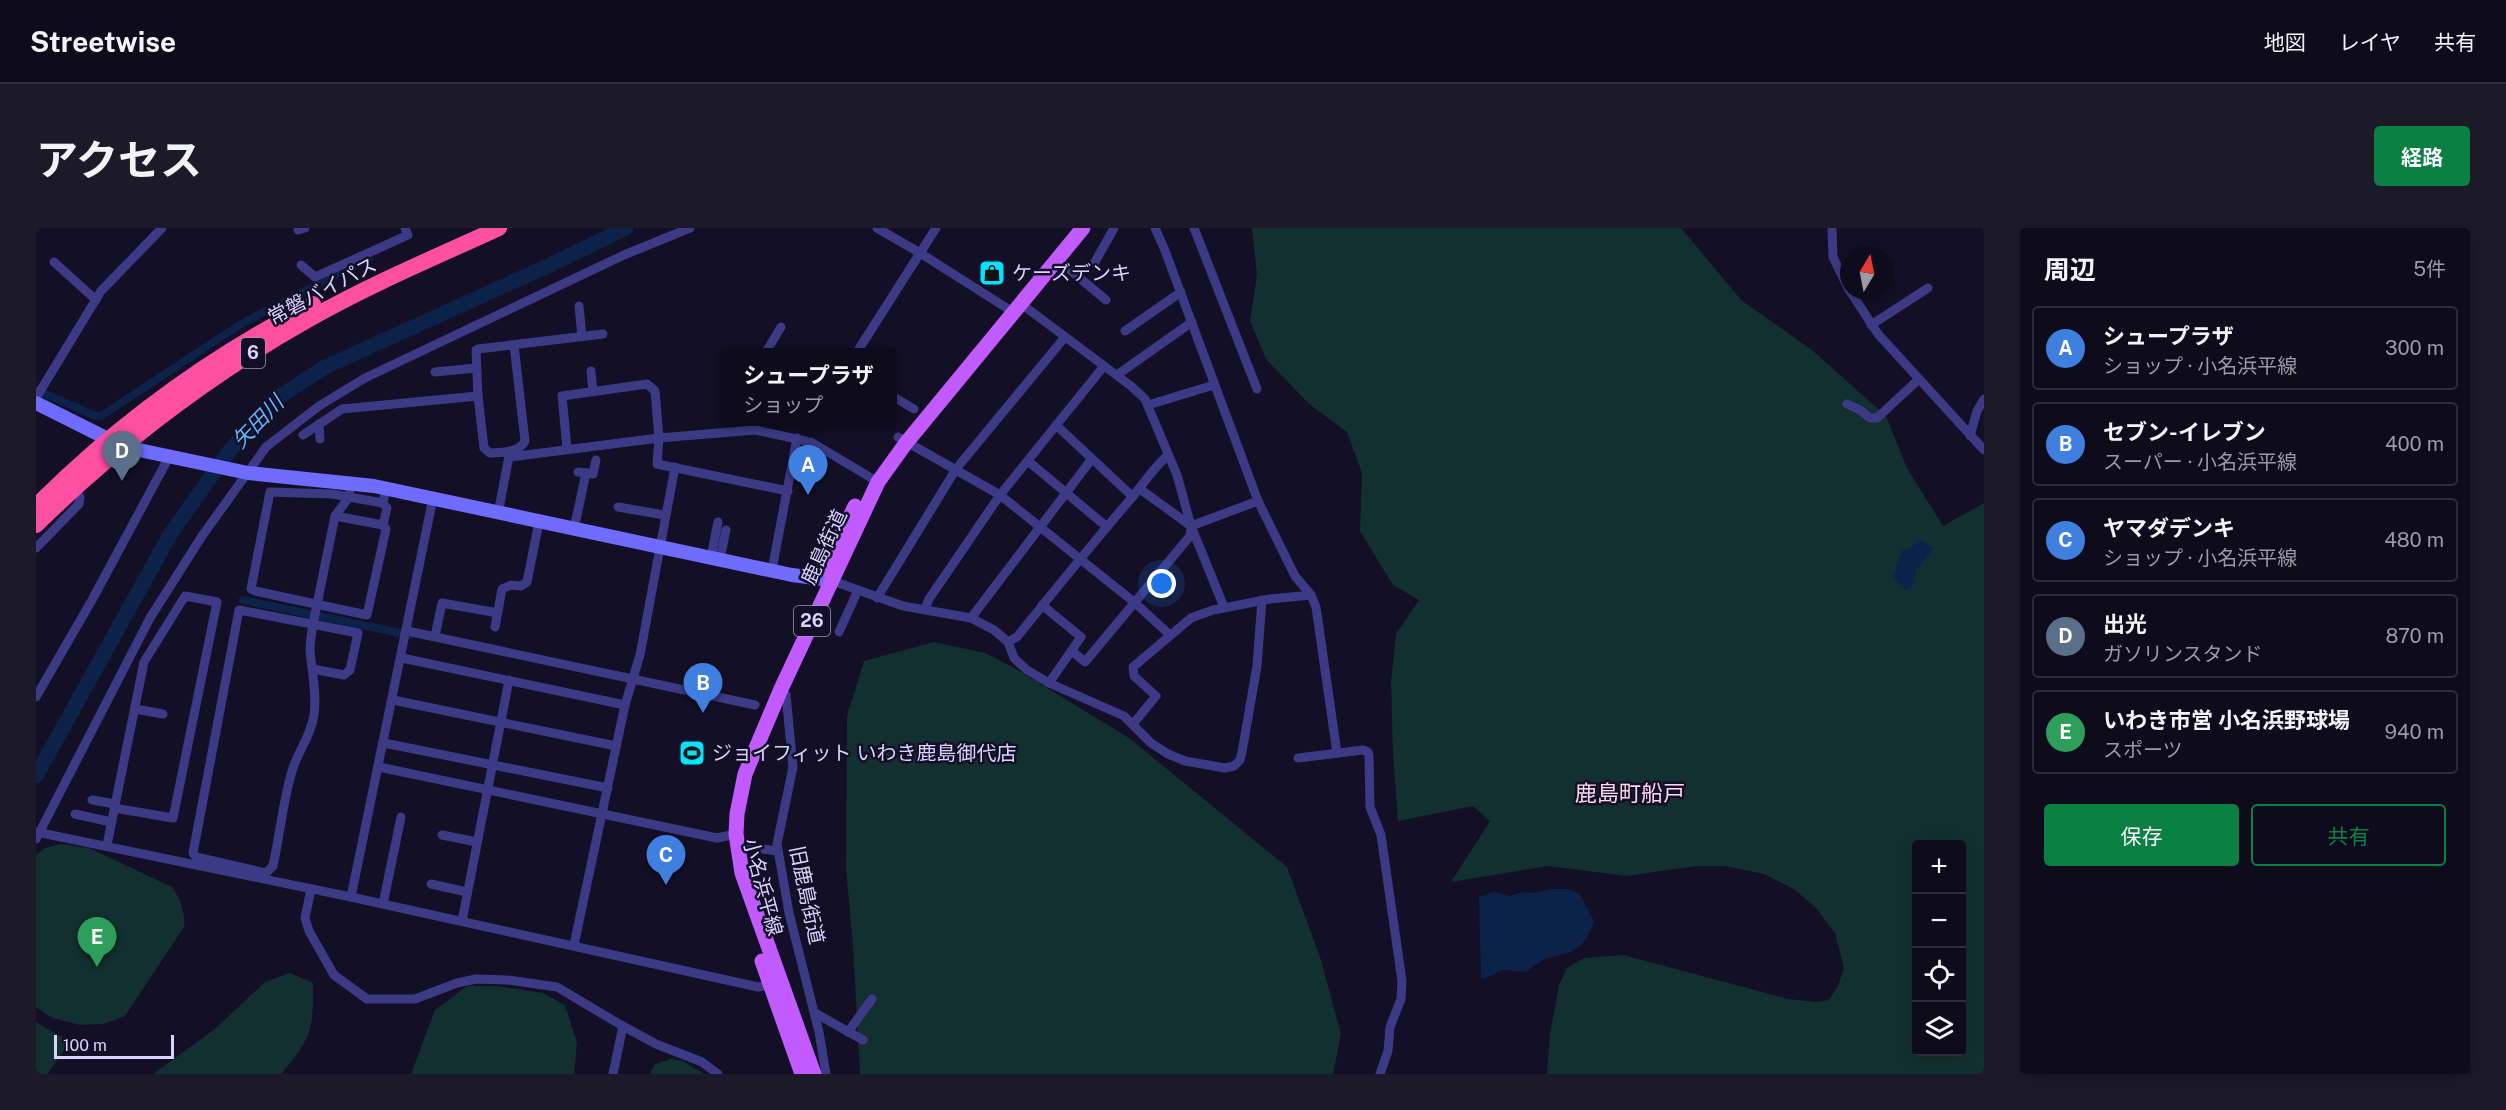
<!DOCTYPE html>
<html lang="ja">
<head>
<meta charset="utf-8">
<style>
	:root { --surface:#0e0b1c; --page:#1c1929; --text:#f1f3f6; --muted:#9b9ba3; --line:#2e2b3b; --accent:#0b8043 }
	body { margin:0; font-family:"Public Sans","Noto Sans JP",sans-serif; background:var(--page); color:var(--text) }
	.controls { position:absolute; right:18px; bottom:18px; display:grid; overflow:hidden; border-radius:6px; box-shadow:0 3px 15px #0003 }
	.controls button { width:54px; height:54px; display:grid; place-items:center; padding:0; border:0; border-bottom:2px solid var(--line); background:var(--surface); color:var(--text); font:30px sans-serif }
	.compass { position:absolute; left:1804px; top:18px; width:54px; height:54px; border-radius:50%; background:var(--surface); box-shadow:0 3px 15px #0003; rotate:10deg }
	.scale { position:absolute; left:18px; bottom:15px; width:120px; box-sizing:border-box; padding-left:6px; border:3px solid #d9d4ff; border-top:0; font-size:16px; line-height:21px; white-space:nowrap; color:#d9d4ff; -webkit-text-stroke:4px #130f26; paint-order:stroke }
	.you { position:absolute; left:1126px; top:356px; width:21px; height:21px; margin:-15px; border:4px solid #fff; border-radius:50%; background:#1a73e8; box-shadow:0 0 0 9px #1a73e833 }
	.badge { display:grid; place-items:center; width:39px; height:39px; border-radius:50%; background:var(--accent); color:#fff; font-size:20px; font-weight:700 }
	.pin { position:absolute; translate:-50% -50px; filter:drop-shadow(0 2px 3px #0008) }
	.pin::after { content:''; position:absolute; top:32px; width:21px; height:18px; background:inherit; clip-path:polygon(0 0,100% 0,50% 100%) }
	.popup { position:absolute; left:684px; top:120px; width:177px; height:78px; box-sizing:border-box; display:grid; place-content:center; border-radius:6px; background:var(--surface); filter:drop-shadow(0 2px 4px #0005); font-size:20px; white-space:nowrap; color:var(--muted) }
	.popup b { font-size:22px; color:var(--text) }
	.popup::after { content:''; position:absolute; left:50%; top:100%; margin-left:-12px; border:12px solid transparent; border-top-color:var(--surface) }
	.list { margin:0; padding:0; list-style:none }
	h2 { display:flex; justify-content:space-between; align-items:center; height:78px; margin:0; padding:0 24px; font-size:26px }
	h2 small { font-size:20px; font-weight:400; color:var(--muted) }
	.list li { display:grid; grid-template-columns:39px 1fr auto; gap:18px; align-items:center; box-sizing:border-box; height:84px; margin:0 12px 12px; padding:0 12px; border:2px solid var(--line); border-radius:6px }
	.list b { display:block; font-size:22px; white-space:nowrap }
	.list p { margin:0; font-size:20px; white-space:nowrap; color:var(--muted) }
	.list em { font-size:20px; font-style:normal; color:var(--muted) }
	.actions { display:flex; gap:12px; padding:18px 24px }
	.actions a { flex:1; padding:14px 0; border:2px solid var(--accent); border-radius:6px; text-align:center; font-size:21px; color:var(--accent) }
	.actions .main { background:var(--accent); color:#fff }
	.icon { flex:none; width:33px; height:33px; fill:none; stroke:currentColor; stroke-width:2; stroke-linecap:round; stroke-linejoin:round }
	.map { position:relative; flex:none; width:1948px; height:846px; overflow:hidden; border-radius:6px }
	header { display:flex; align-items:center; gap:36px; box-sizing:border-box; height:84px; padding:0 30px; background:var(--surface); border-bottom:2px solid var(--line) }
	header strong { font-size:28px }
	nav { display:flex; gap:33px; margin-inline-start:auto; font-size:21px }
	.intro { display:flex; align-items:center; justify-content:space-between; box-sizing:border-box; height:144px; padding:0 36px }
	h1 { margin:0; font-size:42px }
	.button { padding:15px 27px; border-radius:6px; background:var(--accent); color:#fff; font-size:21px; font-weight:700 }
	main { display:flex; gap:36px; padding:0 36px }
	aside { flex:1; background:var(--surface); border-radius:6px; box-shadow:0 3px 15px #0003 }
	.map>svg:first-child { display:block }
	.green { fill:#12302f; fill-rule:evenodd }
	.water { fill:#0c2248 }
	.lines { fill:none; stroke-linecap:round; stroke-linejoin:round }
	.canal { stroke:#0c2248; stroke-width:8 }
	.river { stroke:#0c2248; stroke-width:15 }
	.street { stroke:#3d3a85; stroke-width:9 }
	.secondary { stroke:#6f6bff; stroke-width:14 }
	.primary { stroke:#c25bff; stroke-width:15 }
	.highway { stroke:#ff4fa3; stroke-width:16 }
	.labels { text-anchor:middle; stroke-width:5; stroke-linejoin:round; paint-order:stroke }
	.shield { fill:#130f26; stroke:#9e99be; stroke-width:1.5 }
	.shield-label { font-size:18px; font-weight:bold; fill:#d9d4ff }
	.poi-label { font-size:20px; fill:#d9d4ff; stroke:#130f26; text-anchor:start }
	.street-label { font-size:20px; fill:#d9d4ff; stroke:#130f26 }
	.water-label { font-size:21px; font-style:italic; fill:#62b6ff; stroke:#130f26 }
	.quarter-label { font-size:22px; fill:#ffd6f0; stroke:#130f26 }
</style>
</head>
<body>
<header>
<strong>Streetwise</strong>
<nav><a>地図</a><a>レイヤ</a><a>共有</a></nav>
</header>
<div class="intro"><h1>アクセス</h1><a class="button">経路</a></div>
<main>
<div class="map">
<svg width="1948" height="846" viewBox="0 0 1948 846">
	<rect width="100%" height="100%" fill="#130f26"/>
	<g class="green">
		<path d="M1216,0h429l60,72 71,50 74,66 21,52 36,58 41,-23v571h-437l3,-40 9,-49 8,-17 17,-10 39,-3 165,44 28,3 13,-2 9,-14 6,-18 -9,-35 -19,-25 -22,-19 -30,-15 -39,-8h-29l-69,10 -79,-10 -97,16 39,-61 -17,-15 -75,15 -5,-68 -2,-71 5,-48 23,-34 -26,-15 -33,-54 2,-58 -15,-41 -38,-28 -43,-45 -16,-38 7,-46zM1880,616h46v208h-46z"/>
		<path d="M898,414l51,11 31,16 113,69 158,129 34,93 20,74 -8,40h-473l-7,-128 -7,-78 1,-152 17,-55z"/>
		<path d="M25,616l28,4 83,39c7,9 14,28 12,40l-59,89 -22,8 -23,1 -30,-8 -14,-10v-152l9,-7z"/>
		<path d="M254,745l23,10c1,45 -2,57 -32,91h-128l62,-45 50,-47z"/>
		<path d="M431,758h30l46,7 22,12 12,38 -3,31h-163l24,-64z"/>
		<path d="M0,794l34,20 -23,32h-11z"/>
		<path d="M635,831l12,2 21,13h-54l5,-10z"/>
	</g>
	<g class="water">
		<path d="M1885,312l13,9 -18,21 -2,14 -5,5 -4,1 -12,-13 9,-27 8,-2z"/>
		<path d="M1514,661h18l12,5 14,27c-14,46 -41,24 -67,51l-24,-2 -20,9 -2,-1 -2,-81 14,-5 17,4 12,-4 10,1z"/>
	</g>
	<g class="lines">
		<g class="canal">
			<path d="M0,162l60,26h5l140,-92 128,-66"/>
			<path d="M207,372l167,35"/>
		</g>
		<path class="river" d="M0,548l135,-243 56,-79 47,-54 51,-33 225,-102 76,-37"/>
		<g class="street">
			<path d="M900,0l-16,25 93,59"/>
			<path d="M1119,0l9,20 94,253 37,75 16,19 5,12 21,146"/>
			<path d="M1158,0l63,161"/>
			<path d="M1796,0l1,29 16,33"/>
			<path d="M262,2l7,-2"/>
			<path d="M1021,31l49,41"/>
			<path d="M18,34l42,38"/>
			<path d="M1059,34l19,-34"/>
			<path d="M265,37l14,12 93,-42 -3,-7"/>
			<path d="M1814,63l28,43 106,116"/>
			<path d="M984,75l111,83 14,13 32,76 14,51 33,81"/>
			<path d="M543,78l3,30"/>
			<path d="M1835,97l57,-37"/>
			<path d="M1089,103l56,-39"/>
			<path d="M478,117l11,96c-6,12 -23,11 -35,12l-6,-5 -6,-52 -2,-46 2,-1 125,-15"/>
			<path d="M730,124l15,-25"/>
			<path d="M821,124l63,-99 -43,-25"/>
			<path d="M555,143l2,20"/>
			<path d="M399,144l41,-4"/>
			<path d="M1081,147l75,-53"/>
			<path d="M856,168l22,13"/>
			<path d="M0,170l65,-107 61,-63"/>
			<path d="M1811,176l13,6 10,8h7l42,-39"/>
			<path d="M1112,177l66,-20"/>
			<path d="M283,196l1,15"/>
			<path d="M1020,197l77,72"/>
			<path d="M267,207l39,-26 136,-13"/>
			<path d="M1934,208l7,-25 7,-12"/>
			<path d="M862,209l102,58 134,107 36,33"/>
			<path d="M531,220l-5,-52 85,-12 8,7 4,47 -2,26 131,27"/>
			<path d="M474,229l149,-19 96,-8 56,12 67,40"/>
			<path d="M992,233l79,66"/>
			<path d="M542,244l15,2 3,-14"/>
			<path d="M582,279l46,8"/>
			<path d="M462,286l12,-63"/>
			<path d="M299,288l48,9 3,4 -19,86 -112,-24 -4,-2 19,-97 62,2 51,9"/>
			<path d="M347,297l4,-17 -4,-5 3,-15"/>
			<path d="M1155,298l67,-25"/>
			<path d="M538,301l12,-56"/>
			<path d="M0,320l43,-44 1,-7 -6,-9"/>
			<path d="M675,329l7,-35"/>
			<path d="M684,331l6,-29"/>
			<path d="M736,342l25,-132"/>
			<path d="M794,352l73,26 68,12 23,12 14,12 6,16 13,12 22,13 75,33 27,27 17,11 17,7 40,7 9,-2 6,-6 2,-8 15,-86 5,-66"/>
			<path d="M841,370l79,-129 109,-132"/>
			<path d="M1006,377l39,32 -32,46"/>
			<path d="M889,381l4,-10 71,-104 104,-129"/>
			<path d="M935,390l120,-158"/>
			<path d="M459,399l7,-38 9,-4 10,1 6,-4 12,-60"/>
			<path d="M371,403l348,74"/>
			<path d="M803,404l19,-42"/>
			<path d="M399,408l7,-33 56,10"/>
			<path d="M972,414l9,-5c37,-46 74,-92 112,-136 13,-15 24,-33 39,-46"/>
			<path d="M1036,423l13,11 105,-126 1,-10 -51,-37"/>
			<path d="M366,430l223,47"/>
			<path d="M277,441l31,6 6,-5 8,-37 -119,-23 -46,243 3,4 70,16 7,-7c7,-32 10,-65 19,-95 6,-20 19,-35 22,-56 3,-21 -2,-43 -4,-64 0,-11 2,-22 4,-32l21,-103 14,-19 2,-15"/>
			<path d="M745,461l5,6 7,72 -16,77 12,69 30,119 7,42"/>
			<path d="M0,469l56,-97 77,-143"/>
			<path d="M357,472l223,46"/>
			<path d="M99,481l28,5"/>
			<path d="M1097,496l23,-28 -22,-20 -1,-9 58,-49 22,-8 57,-11 41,-4"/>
			<path d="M348,515l224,45"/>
			<path d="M1262,530l65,-8 5,2 1,4 1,51 11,28 21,146 -1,18 -11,28 -2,24 -8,23"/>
			<path d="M343,539l338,71 19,-4"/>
			<path d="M56,572l23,4"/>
			<path d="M39,586l36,8"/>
			<path d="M0,604l315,65 407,90 16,-3"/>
			<path d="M406,607l35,7"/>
			<path d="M0,611l114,-221 52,-82 64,-89 53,-41 46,-28 259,-123 66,-27"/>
			<path d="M71,617l37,-183 41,-66 32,6 -44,216 -59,-10"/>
			<path d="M702,618l40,5"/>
			<path d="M395,656l36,8"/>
			<path d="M275,661l-6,29 4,13 25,44 33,24h48l42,-16 19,-4 32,1 49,7 64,38 35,19 46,18 16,12"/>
			<path d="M315,669l82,-399"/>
			<path d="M347,676l18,-87"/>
			<path d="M426,693l47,-241"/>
			<path d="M538,717l51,-240 15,-50 35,-188"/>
			<path d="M779,785l48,27"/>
			<path d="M812,804l24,-33"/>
			<path d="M577,846l10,-48"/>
		</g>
		<path class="secondary" d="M0,175l72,36 31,11 109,23 126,13 418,89 38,5"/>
		<g class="primary">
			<path d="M789,341l30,-63"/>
			<path d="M726,733l40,113"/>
			<path d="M778,846l-72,-201 -6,-39 1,-20 8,-40 36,-85 97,-207 28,-39 177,-215"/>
		</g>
		<g class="highway">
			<path d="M0,278c81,-81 175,-150 277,-202"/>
			<path d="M0,297c83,-81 173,-150 275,-207 60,-34 125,-61 188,-90"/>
		</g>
	</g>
	<defs>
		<g id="shop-square" transform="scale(1.35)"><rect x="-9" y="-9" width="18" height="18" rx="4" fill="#00e5ff" stroke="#130f26"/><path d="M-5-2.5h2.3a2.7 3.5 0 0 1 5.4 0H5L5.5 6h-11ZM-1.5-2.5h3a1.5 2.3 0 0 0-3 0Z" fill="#111"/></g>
		<g id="stadium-square" transform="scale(1.35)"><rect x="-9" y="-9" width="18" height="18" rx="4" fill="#00e5ff" stroke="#130f26"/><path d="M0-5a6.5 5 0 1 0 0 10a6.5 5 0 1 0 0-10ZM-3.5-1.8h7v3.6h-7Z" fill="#111"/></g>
	</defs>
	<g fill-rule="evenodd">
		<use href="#shop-square" x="956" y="45"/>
		<use href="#stadium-square" x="656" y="525"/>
	</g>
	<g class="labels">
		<g class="shield">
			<rect x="205" y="110" width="24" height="30" rx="4.5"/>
			<rect x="758" y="378" width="36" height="30" rx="4.5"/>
		</g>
		<g class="shield-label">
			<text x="217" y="131">6</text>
			<text x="776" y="399">26</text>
		</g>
		<g class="poi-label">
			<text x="976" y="52">ケーズデンキ</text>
			<text x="676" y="532">ジョイフィット いわき鹿島御代店</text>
		</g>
		<g class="street-label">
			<text transform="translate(286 63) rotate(-28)" y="7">常磐バイパス</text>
			<text transform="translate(788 319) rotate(-65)" y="7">鹿島街道</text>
			<text transform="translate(727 659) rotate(75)" y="7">小名浜平線</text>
			<text transform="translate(771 667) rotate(78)" y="7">旧鹿島街道</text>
		</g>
		<g class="water-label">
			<text transform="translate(222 194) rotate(-46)" y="7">矢田川</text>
		</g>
		<g class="quarter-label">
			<text x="1594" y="573">鹿島町船戸</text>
		</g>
	</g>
</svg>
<div class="controls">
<button>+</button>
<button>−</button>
<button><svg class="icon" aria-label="locate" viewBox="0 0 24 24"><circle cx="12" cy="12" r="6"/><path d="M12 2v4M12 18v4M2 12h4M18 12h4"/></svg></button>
<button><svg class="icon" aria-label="layers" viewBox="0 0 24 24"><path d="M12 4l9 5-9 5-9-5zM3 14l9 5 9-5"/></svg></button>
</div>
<svg class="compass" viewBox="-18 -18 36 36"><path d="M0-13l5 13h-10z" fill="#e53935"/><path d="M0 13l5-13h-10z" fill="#9b9ba3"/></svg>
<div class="scale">100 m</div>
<div class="you"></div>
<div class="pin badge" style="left:772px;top:267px;background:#3f7fe0">A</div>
<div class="popup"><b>シュープラザ</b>ショップ</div>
<div class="pin badge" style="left:667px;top:485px;background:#3f7fe0">B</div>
<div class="pin badge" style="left:630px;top:657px;background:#3f7fe0">C</div>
<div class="pin badge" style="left:86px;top:253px;background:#5c6f8a">D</div>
<div class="pin badge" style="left:61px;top:739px;background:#2e9e5b">E</div>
</div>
<aside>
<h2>周辺<small>5件</small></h2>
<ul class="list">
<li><span class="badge" style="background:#3f7fe0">A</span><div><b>シュープラザ</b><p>ショップ · 小名浜平線</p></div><em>300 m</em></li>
<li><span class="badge" style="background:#3f7fe0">B</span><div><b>セブン-イレブン</b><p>スーパー · 小名浜平線</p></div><em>400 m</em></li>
<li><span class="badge" style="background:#3f7fe0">C</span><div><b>ヤマダデンキ</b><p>ショップ · 小名浜平線</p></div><em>480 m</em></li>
<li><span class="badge" style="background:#5c6f8a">D</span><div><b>出光</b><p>ガソリンスタンド</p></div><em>870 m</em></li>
<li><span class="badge" style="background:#2e9e5b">E</span><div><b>いわき市営 小名浜野球場</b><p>スポーツ</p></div><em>940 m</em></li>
</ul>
<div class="actions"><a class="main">保存</a><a>共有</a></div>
</aside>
</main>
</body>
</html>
